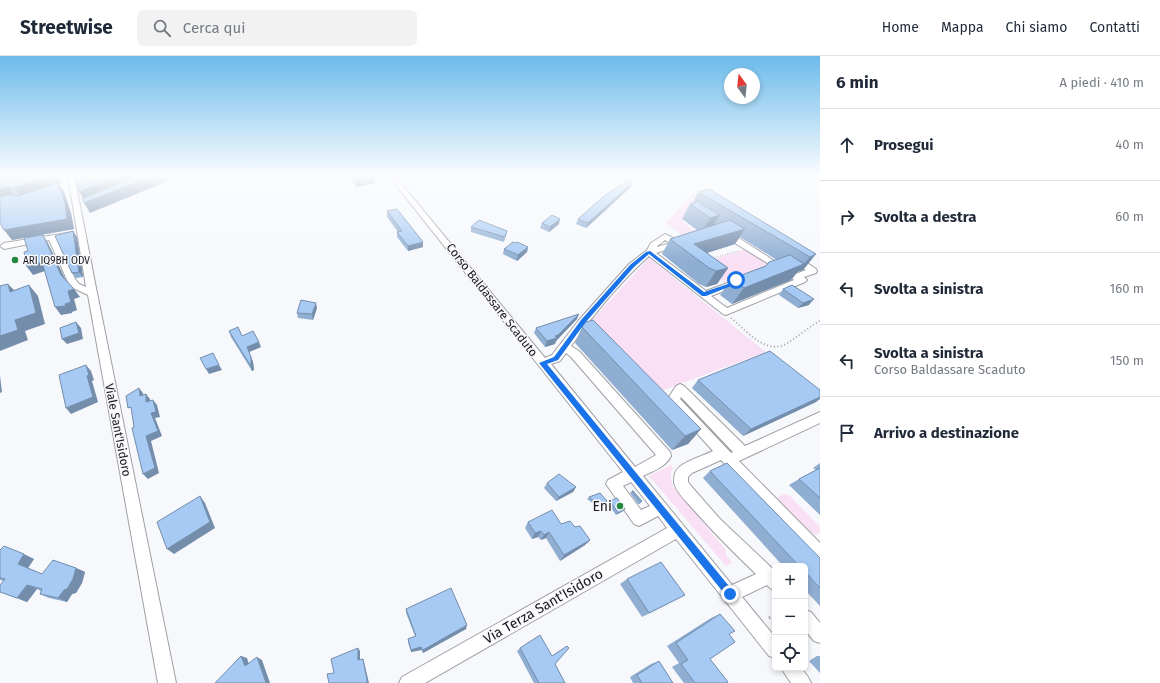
<!DOCTYPE html>
<html lang="it">
<head>
<meta charset="utf-8">
<style>
	:root { --surface:#fff; --page:#f2f2f3; --text:#1f2937; --muted:#747a83; --line:#e0e1e3 }
	body { margin:0; font-family:"Fira Sans",sans-serif; background:var(--page); color:var(--text) }
	.controls { position:absolute; right:12px; bottom:12px; display:grid; overflow:hidden; border-radius:6px; box-shadow:0 2px 6px #0003 }
	.controls button { width:36px; height:36px; display:grid; place-items:center; padding:0; border:0; border-bottom:1px solid var(--line); background:var(--surface); color:var(--text); font:20px sans-serif }
	.compass { position:absolute; left:724px; top:12px; width:36px; height:36px; border-radius:50%; background:var(--surface); box-shadow:0 2px 6px #0003; rotate:345deg }
	.stop { position:absolute; width:12px; height:12px; margin:-9px; border:3px solid #1a73e8; border-radius:50%; background:#fff }
	.stop.end { background:#1a73e8; border-color:#fff; box-shadow:0 1px 4px #0008 }
	.list { margin:0; padding:0; list-style:none }
	h2 { display:flex; justify-content:space-between; align-items:center; height:52px; margin:0; padding:0 16px; font-size:17px }
	h2 small { font-size:13px; font-weight:400; color:var(--muted) }
	.list li { display:grid; grid-template-columns:26px 1fr auto; gap:12px; align-items:center; box-sizing:border-box; height:72px; padding:0 16px; border-top:1px solid var(--line) }
	.list b { display:block; font-size:15px; white-space:nowrap }
	.list p { margin:0; font-size:13px; white-space:nowrap; color:var(--muted) }
	.list em { font-size:13px; font-style:normal; color:var(--muted) }
	.icon { flex:none; width:22px; height:22px; fill:none; stroke:currentColor; stroke-width:2; stroke-linecap:round; stroke-linejoin:round }
	.map { position:relative; flex:none; width:820px; height:627px; overflow:hidden }
	header { display:flex; align-items:center; gap:24px; box-sizing:border-box; height:56px; padding:0 20px; background:var(--surface); border-bottom:1px solid var(--line) }
	header strong { font-size:19px }
	nav { display:flex; gap:22px; margin-inline-start:auto; font-size:14px }
	.search { width:280px; height:36px; background:var(--page); display:flex; align-items:center; gap:10px; box-sizing:border-box; padding:0 14px; border-radius:6px; color:var(--muted); font-size:15px }
	main { display:flex }
	aside { flex:1; background:var(--surface) }
	.map>svg:first-child { display:block }
	.green { fill:#f9e0f5 }
	.lines { fill:none; stroke-linecap:round; stroke-linejoin:round }
	.minor-casing { stroke:#9fa0a4; stroke-width:2 }
	.path-far2 { stroke:#a4a5a8; stroke-width:1.5; stroke-dasharray:0.5 2; stroke-linecap:butt }
	.path-far1 { stroke:#a4a5a8; stroke-width:2; stroke-dasharray:1 2.5; stroke-linecap:butt }
	.path { stroke:#a4a5a8; stroke-width:3; stroke-dasharray:1.5 4.5; stroke-linecap:butt }
	.minor { fill:#fff; fill-rule:evenodd }
	.wall { fill:#8faed2 }
	.shaded-wall { fill:#748dab }
	.building { fill:#a6caf4; stroke:#748dab }
	.route { fill:#1a73e8 }
	.poi-dot { fill:#23873c; stroke:#f7f8fc; stroke-width:1.5 }
	.labels { text-anchor:middle; stroke-width:3; stroke-linejoin:round; paint-order:stroke }
	.far-poi-label { font-size:10px; fill:#19191b; stroke:#f7f8fc; text-anchor:start }
	.street-label { font-size:12px; fill:#19191b; stroke:#f7f8fc }
	.near-poi-label { font-size:14px; fill:#19191b; stroke:#f7f8fc; text-anchor:end }
	.near-street-label { font-size:14px; fill:#19191b; stroke:#f7f8fc }
</style>
</head>
<body>
<header>
<strong>Streetwise</strong>
<div class="search"><svg class="icon" aria-label="search" viewBox="0 0 24 24"><circle cx="10" cy="10" r="6"/><path d="M15 15l6 6"/></svg>Cerca qui</div>
<nav><a>Home</a><a>Mappa</a><a>Chi siamo</a><a>Contatti</a></nav>
</header>
<main>
<div class="map">
<svg width="820" height="627" viewBox="0 0 820 627">
	<rect width="100%" height="100%" fill="#f7f8fc"/>
	<g class="green">
		<path d="M695,136l31,20 -29,-11 -9,3 4,2 -9,14 -2,1 19,14 -15,2 -19,-14z"/>
		<path d="M748,192l27,17 -50,18 -26,-19z"/>
		<path d="M649,202l117,94 -116,43 -66,-66z"/>
		<path d="M671,409l2,3c-4,7 -2,13 1,20l51,61 2,7 5,7 -6,3 -77,-90z"/>
		<path d="M784,438l5,1 31,32v6l-4,2 -4,-2 -34,-33v-3z"/>
	</g>
	<g class="lines">
		<g class="minor-casing">
			<g id="minor">
				<path d="M68,119h6l23,118 79,390h-18l-70,-388 -15,-7 -5,-6 -19,-42 -45,9 -4,-3 4,-3 69,-11v4l-16,3 18,40 4,5 7,3z"/>
				<path d="M388,119h6l151,183 7,-3 27,-35 50,-56 18,-14 4,-7 14,-9 18,9 -1,2 -26,8 50,38 30,-11h6l2,2 -2,2 -31,12 16,12 67,-28 -3,-3 2,-2 13,-5 -15,-10 -1,-2 1,-2h6l19,13 1,2 -1,2 -12,4 3,3 -2,2 -79,33 -3,-1 -74,-58c-29,26 -55,58 -78,90l8,5 91,101 1,4c-5,11 -18,15 -28,20l89,109 24,-11c-22,-21 -44,-43 -64,-66 -6,-7 -15,-15 -18,-25 0,-3 0,-9 2,-12 5,-9 27,-15 37,-20l-46,-51 9,-14 4,-2 4,2 61,60 75,-34v11l-81,38 81,82v17l-5,-2 -94,-98 -29,13 -4,4v5l3,4 29,33 55,52v20l-5,-3 -3,-3 -25,12 33,40v21l-6,-2 -93,-117 -251,144h-26l3,-6 265,-149 -9,-12 -19,10 -5,-2 -28,-40 2,-4 15,-8zM665,184l5,3 -13,4v-1zM566,297l5,4 85,98 -21,12 -84,-103 9,-3zM681,341l52,55 -2,1 -51,-54zM631,426l19,24 -9,4 -18,-24z"/>
				<path d="M722,175h6l59,38 -1,2h-6l-58,-36z"/>
				<path d="M805,554l6,2 9,11v20l-6,-2 -9,-11z"/>
				<path d="M781,612h20l7,9 3,6h-20z"/>
			</g>
		</g>
		<path class="path-far2" d="M713,202l25,-7"/>
		<path class="path-far1" d="M731,262c15,12 34,37 55,26 12,-7 22,-17 34,-23"/>
		<path class="path" d="M769,562l6,-3"/>
		<use href="#minor" class="minor"/>
	</g>
	<g class="wall">
		<path d="M0,118h58l3,10 -2,1 5,7 7,21 3,16 -62,11z"/>
		<path d="M348,118h26v1l1,8 -19,4z"/>
		<path d="M631,131l-45,41 -10,-4 2,-5z"/>
		<path d="M698,136l118,62 -13,16 -6,2 -6,8 -59,24 -12,-9 11,-16 35,-13 11,-6 -37,-23 -5,7 -28,9 21,15 -11,16 -11,3 -7,-3 -37,-30 8,-15 27,-9 -15,-11 8,-15 3,-1z"/>
		<path d="M387,155l36,31v5l-15,4 -11,-14v-5h1l-11,-15z"/>
		<path d="M542,167l17,1 -10,8 -9,-4z"/>
		<path d="M471,171l36,4 -3,11 -33,-10z"/>
		<path d="M77,181l6,40 -7,1 -4,-5z"/>
		<path d="M515,187l13,4 -1,5 -10,9 -14,-7 1,-5z"/>
		<path d="M783,233l26,16 -11,3 -19,-13z"/>
		<path d="M317,252l-4,12 -15,-2 -1,-5z"/>
		<path d="M577,263l-21,22 -1,3 -10,3 -11,-14 2,-5z"/>
		<path d="M582,271l119,102 -13,15 -16,6 -97,-107z"/>
		<path d="M229,275l13,5 19,11 -12,5 4,10 1,8 -2,1 -21,-34z"/>
		<path d="M698,324l118,22 -73,34 -51,-48z"/>
		<path d="M820,407v52l-31,-30 10,-6 17,-9 -3,-2z"/>
		<path d="M710,415l110,87v48l-15,-16v-24h-22l-80,-88z"/>
		<path d="M547,427l29,4 -3,5 -17,9 -12,-13z"/>
		<path d="M632,435l10,10 -2,3h-2l-8,-11z"/>
		<path d="M589,441l17,6 -8,4 -11,-8z"/>
		<path d="M610,445l15,8 -2,2 -7,4 -8,-11z"/>
		<path d="M528,466l33,2 14,3 15,13 -5,5 -25,16 -14,-23 -5,2 -3,-3 -6,2 -7,-11z"/>
		<path d="M0,494l34,9 -6,9 14,6 34,-6 9,4 -3,11 -6,10 -4,1 -5,8 -18,-4 -9,-4 1,-3 -4,-2 -10,13 -27,-10 4,-11 -4,-1z"/>
		<path d="M627,523l58,16 -43,22 -22,-33z"/>
		<path d="M406,553l60,20 -43,24 -2,-3 -10,2 -3,-10v-3l7,-3 -9,-23z"/>
		<path d="M720,558l9,20 -19,25 17,24h-43l-12,-16 7,-4 -12,-17 44,-28z"/>
		<path d="M567,590l-12,18 10,19h-31l-17,-32 3,-3 32,8z"/>
		<path d="M817,600h3v17l-11,-12z"/>
		<path d="M659,605l14,22h-40l-3,-6 21,-13z"/>
	</g>
	<g class="shaded-wall">
		<path d="M55,118h3l3,10 -2,1 5,7 7,21 3,16 -62,11 -8,-10 17,-33 -7,-9z"/>
		<path d="M85,118h12l-10,4z"/>
		<path d="M124,118h29l-68,27 -6,-9z"/>
		<path d="M157,118h25l-15,6 1,1 -78,32 -6,-10z"/>
		<path d="M374,119l1,8 -19,4 -1,-8z"/>
		<path d="M633,126l-2,5 -45,41 2,-5z"/>
		<path d="M9,131l7,10 -16,4v-11z"/>
		<path d="M720,159l-9,15 -10,3 9,-15z"/>
		<path d="M560,163l-1,5 -10,8 1,-5z"/>
		<path d="M745,173l-10,15 -41,13v-13z"/>
		<path d="M73,175l4,6 6,40 -4,-5z"/>
		<path d="M43,179l5,8 19,40 -6,-8z"/>
		<path d="M423,186v5l-15,4v-5z"/>
		<path d="M528,191l-1,5 -10,9 1,-6z"/>
		<path d="M816,198l-13,16 -6,2 13,-15z"/>
		<path d="M42,206l6,8 -15,5 -6,-8z"/>
		<path d="M804,208l-13,16 -59,24 12,-16z"/>
		<path d="M728,212l-11,16 -11,3 10,-16z"/>
		<path d="M8,228l10,10 -8,-2z"/>
		<path d="M29,229l9,11 7,28 -20,7 3,9 -28,11v-15l15,-16z"/>
		<path d="M74,233l6,8 -6,2 3,11 -5,2v1l-11,2 -6,-8 10,-3 3,-13z"/>
		<path d="M814,243l-5,6 -11,3 5,-5z"/>
		<path d="M316,247l1,5 -4,12 -1,-6z"/>
		<path d="M579,258l-2,5 -21,22 -1,3 -10,3 2,-6 8,-5z"/>
		<path d="M76,266l5,6 2,11 -16,5 -5,-5z"/>
		<path d="M259,286l2,5 -12,5 4,10 1,8 -2,1 -2,-6 -3,-18z"/>
		<path d="M86,309l5,6 3,9 -2,1 6,21 -27,12 -5,-6 21,-32z"/>
		<path d="M219,309l3,5 -13,4 -3,-5z"/>
		<path d="M0,320l2,16 -2,1z"/>
		<path d="M139,332l4,5 1,8 -4,-5z"/>
		<path d="M146,338l4,5v8l-4,-5z"/>
		<path d="M820,341v2l-4,3 -73,34 8,-7z"/>
		<path d="M153,344l4,5 3,12 -5,1 7,18 -11,5 8,32 -11,6 -5,-5 3,-38 5,-23z"/>
		<path d="M701,373l-13,15 -16,6 13,-14z"/>
		<path d="M576,431l-3,5 -17,9 3,-4z"/>
		<path d="M200,440l5,7 10,25 -41,26 -7,-5z"/>
		<path d="M607,445l-1,2 -8,4 1,-2z"/>
		<path d="M625,453l-2,2 -7,4 2,-2z"/>
		<path d="M541,475l-3,6 -6,2 3,-6z"/>
		<path d="M549,476l-3,6 -5,2 3,-5z"/>
		<path d="M590,484l-5,5 -25,16 4,-6z"/>
		<path d="M24,498l10,5 -6,9 -10,-4z"/>
		<path d="M76,512l9,4 -3,11 -6,10 -4,1 -5,8 -9,-4z"/>
		<path d="M27,529l10,4 -10,13 -10,-4z"/>
		<path d="M467,569l-1,4 -43,24v-3z"/>
		<path d="M421,591v3l-10,2v-2z"/>
		<path d="M358,592l2,3v11l-2,-2z"/>
		<path d="M241,600l6,2 3,10 -5,-2z"/>
		<path d="M257,601l5,3 8,23h-4z"/>
		<path d="M363,603l1,3 5,21h-2z"/>
	</g>
	<g class="building">
		<path d="M5,118h50v1l-41,13 -5,-1 -9,3v-14z"/>
		<path d="M75,118h12l5,8 19,-8h13l-45,18z"/>
		<path d="M142,118h15l-73,29 -2,-4z"/>
		<path d="M352,118h22v1l-19,4z"/>
		<path d="M631,123l2,3 -45,41 -10,-4 27,-24z"/>
		<path d="M58,127l7,20 2,16 -63,11 -4,-7v-26l9,-2 9,1z"/>
		<path d="M709,133l107,65 -6,3 -112,-65z"/>
		<path d="M701,145v3l19,11 -10,3 -20,-14z"/>
		<path d="M397,153l26,33 -15,4 -11,-14 5,-1 -15,-20z"/>
		<path d="M552,159l8,4 -10,8 -8,-4z"/>
		<path d="M479,164l28,11 -2,6 -34,-10z"/>
		<path d="M730,164l15,9 -51,15 34,24 -12,3 -7,-3 -39,-29z"/>
		<path d="M73,175l6,41 -7,1 -17,-37z"/>
		<path d="M43,179l18,40 13,14 -6,2 3,11 -6,2 1,2 -11,1 -13,-45 -15,5 -3,-15 4,-1 -4,-13z"/>
		<path d="M513,186l2,1 2,-1 11,5 -10,8 -14,-6z"/>
		<path d="M790,199l14,9 -60,24 -13,-9 35,-13 3,-4z"/>
		<path d="M8,228l2,8 19,-7 7,28 -21,7 3,10 -18,6v-50z"/>
		<path d="M792,229l22,14 -11,4 -20,-14z"/>
		<path d="M301,244l15,3 -4,11 -15,-1z"/>
		<path d="M579,258l-21,21 -3,1 2,2 -10,3 -11,-13z"/>
		<path d="M593,264l108,109 -16,7 -103,-109 4,-5z"/>
		<path d="M76,266l3,11 -17,6 -2,-11z"/>
		<path d="M238,271l4,9 11,-5 6,11 -12,5 4,10v8h-1l-21,-34z"/>
		<path d="M770,295l50,39v7l-69,32 -53,-49z"/>
		<path d="M213,297l6,12 -13,4 -6,-11z"/>
		<path d="M86,309l3,10 -2,1 6,21 -27,11 -7,-33z"/>
		<path d="M139,332l1,8 6,-2v8l7,-2 3,12 -5,1 7,18 -12,5 9,32 -12,6 -11,-46 2,-1 -3,-20 -3,1 -2,-12z"/>
		<path d="M727,407l93,95v30l-15,-16v-6h-6l-89,-95z"/>
		<path d="M820,412v30l-21,-19z"/>
		<path d="M559,418l17,13 -17,10 -12,-14z"/>
		<path d="M632,435h1l9,10 -1,1z"/>
		<path d="M600,437l7,8 -8,4 -10,-8z"/>
		<path d="M200,440l10,26 -43,27 -10,-27z"/>
		<path d="M617,442l8,11 -7,4 -8,-12z"/>
		<path d="M552,454l9,14 9,-3 5,6 5,-1 10,14 -26,15 -15,-23 -5,3 -3,-4 -6,2 -7,-11z"/>
		<path d="M4,490l20,8 -6,10 24,10 11,-14 23,8 -3,11 -6,10 -3,1 -6,8 -18,-4 2,-5 -15,-4 -10,13 -17,-6v-7l5,-6 -5,-1v-28z"/>
		<path d="M661,506l24,33 -36,18 -22,-34z"/>
		<path d="M451,532l16,37 -44,25 -2,-3 -10,3 -3,-11 8,-3 -10,-27z"/>
		<path d="M720,558l15,17 -6,3 6,8 -25,17 18,23 -1,1h-32l-14,-19 7,-4 -12,-17z"/>
		<path d="M540,579l12,21 15,-10 2,2 -14,16 10,19h-26l-19,-35z"/>
		<path d="M358,592v12l5,-1 4,21v3h-38l-2,-9 7,-1 -3,-14z"/>
		<path d="M241,600l4,10 12,-9 9,26h-51z"/>
		<path d="M659,605l14,22h-31l-5,-8z"/>
	</g>
	<linearGradient id="sky" x2="0" y2="1"><stop stop-color="#6cbbeb"/><stop offset="0.58" stop-color="#fbfcfe"/><stop offset="1" stop-color="#fbfcfe" stop-opacity="0"/></linearGradient>
	<rect width="820" height="206" fill="url(#sky)"/>
	<path class="route" d="M650,195l54,41 30,-10v-3h4l3,3 -35,14h-4l-53,-42 -15,13 -49,56 -27,37 -11,4 186,227 2,3 -2,3 -3,2 -3,-2 -188,-234 15,-6 27,-37 49,-55 16,-13z"/>
	<g class="poi-dot">
		<circle cx="15" cy="204" r="4"/>
		<circle cx="620" cy="450" r="4"/>
	</g>
	<g class="labels">
		<g class="far-poi-label">
			<text x="23" y="208">ARI IQ9BH ODV</text>
		</g>
		<g class="street-label">
			<text transform="translate(492 244) rotate(52)" y="4">Corso Baldassare Scaduto</text>
			<text transform="translate(118 374) rotate(79)" y="4">Viale Sant'Isidoro</text>
		</g>
		<g class="near-poi-label">
			<text x="612" y="455">Eni</text>
		</g>
		<g class="near-street-label">
			<text transform="translate(543 550) rotate(-30)" y="5">Via Terza Sant'Isidoro</text>
		</g>
	</g>
</svg>
<div class="controls">
<button>+</button>
<button>−</button>
<button><svg class="icon" aria-label="locate" viewBox="0 0 24 24"><circle cx="12" cy="12" r="6"/><path d="M12 2v4M12 18v4M2 12h4M18 12h4"/></svg></button>
</div>
<svg class="compass" viewBox="-18 -18 36 36"><path d="M0-13l5 13h-10z" fill="#e53935"/><path d="M0 13l5-13h-10z" fill="#747a83"/></svg>
<div class="stop" style="left:736px;top:224px"></div>
<div class="stop end" style="left:730px;top:538px"></div>
</div>
<aside>
<h2>6 min<small>A piedi · 410 m</small></h2>
<ul class="list">
<li><svg class="icon" aria-label="ahead" viewBox="0 0 24 24"><path d="M12 20V5M6 11l6-6 6 6"/></svg><div><b>Prosegui</b></div><em>40 m</em></li>
<li><svg class="icon" aria-label="right" viewBox="0 0 24 24"><path d="M7 20v-9h11M14 6l5 5-5 5"/></svg><div><b>Svolta a destra</b></div><em>60 m</em></li>
<li><svg class="icon" aria-label="left" viewBox="0 0 24 24"><path d="M17 20v-9H6M10 6l-5 5 5 5"/></svg><div><b>Svolta a sinistra</b></div><em>160 m</em></li>
<li><svg class="icon" aria-label="left" viewBox="0 0 24 24"><path d="M17 20v-9H6M10 6l-5 5 5 5"/></svg><div><b>Svolta a sinistra</b><p>Corso Baldassare Scaduto</p></div><em>150 m</em></li>
<li><svg class="icon" aria-label="arrive" viewBox="0 0 24 24"><path d="M6 21V4h12l-3 4 3 4H6"/></svg><div><b>Arrivo a destinazione</b></div></li>
</ul>
</aside>
</main>
</body>
</html>
